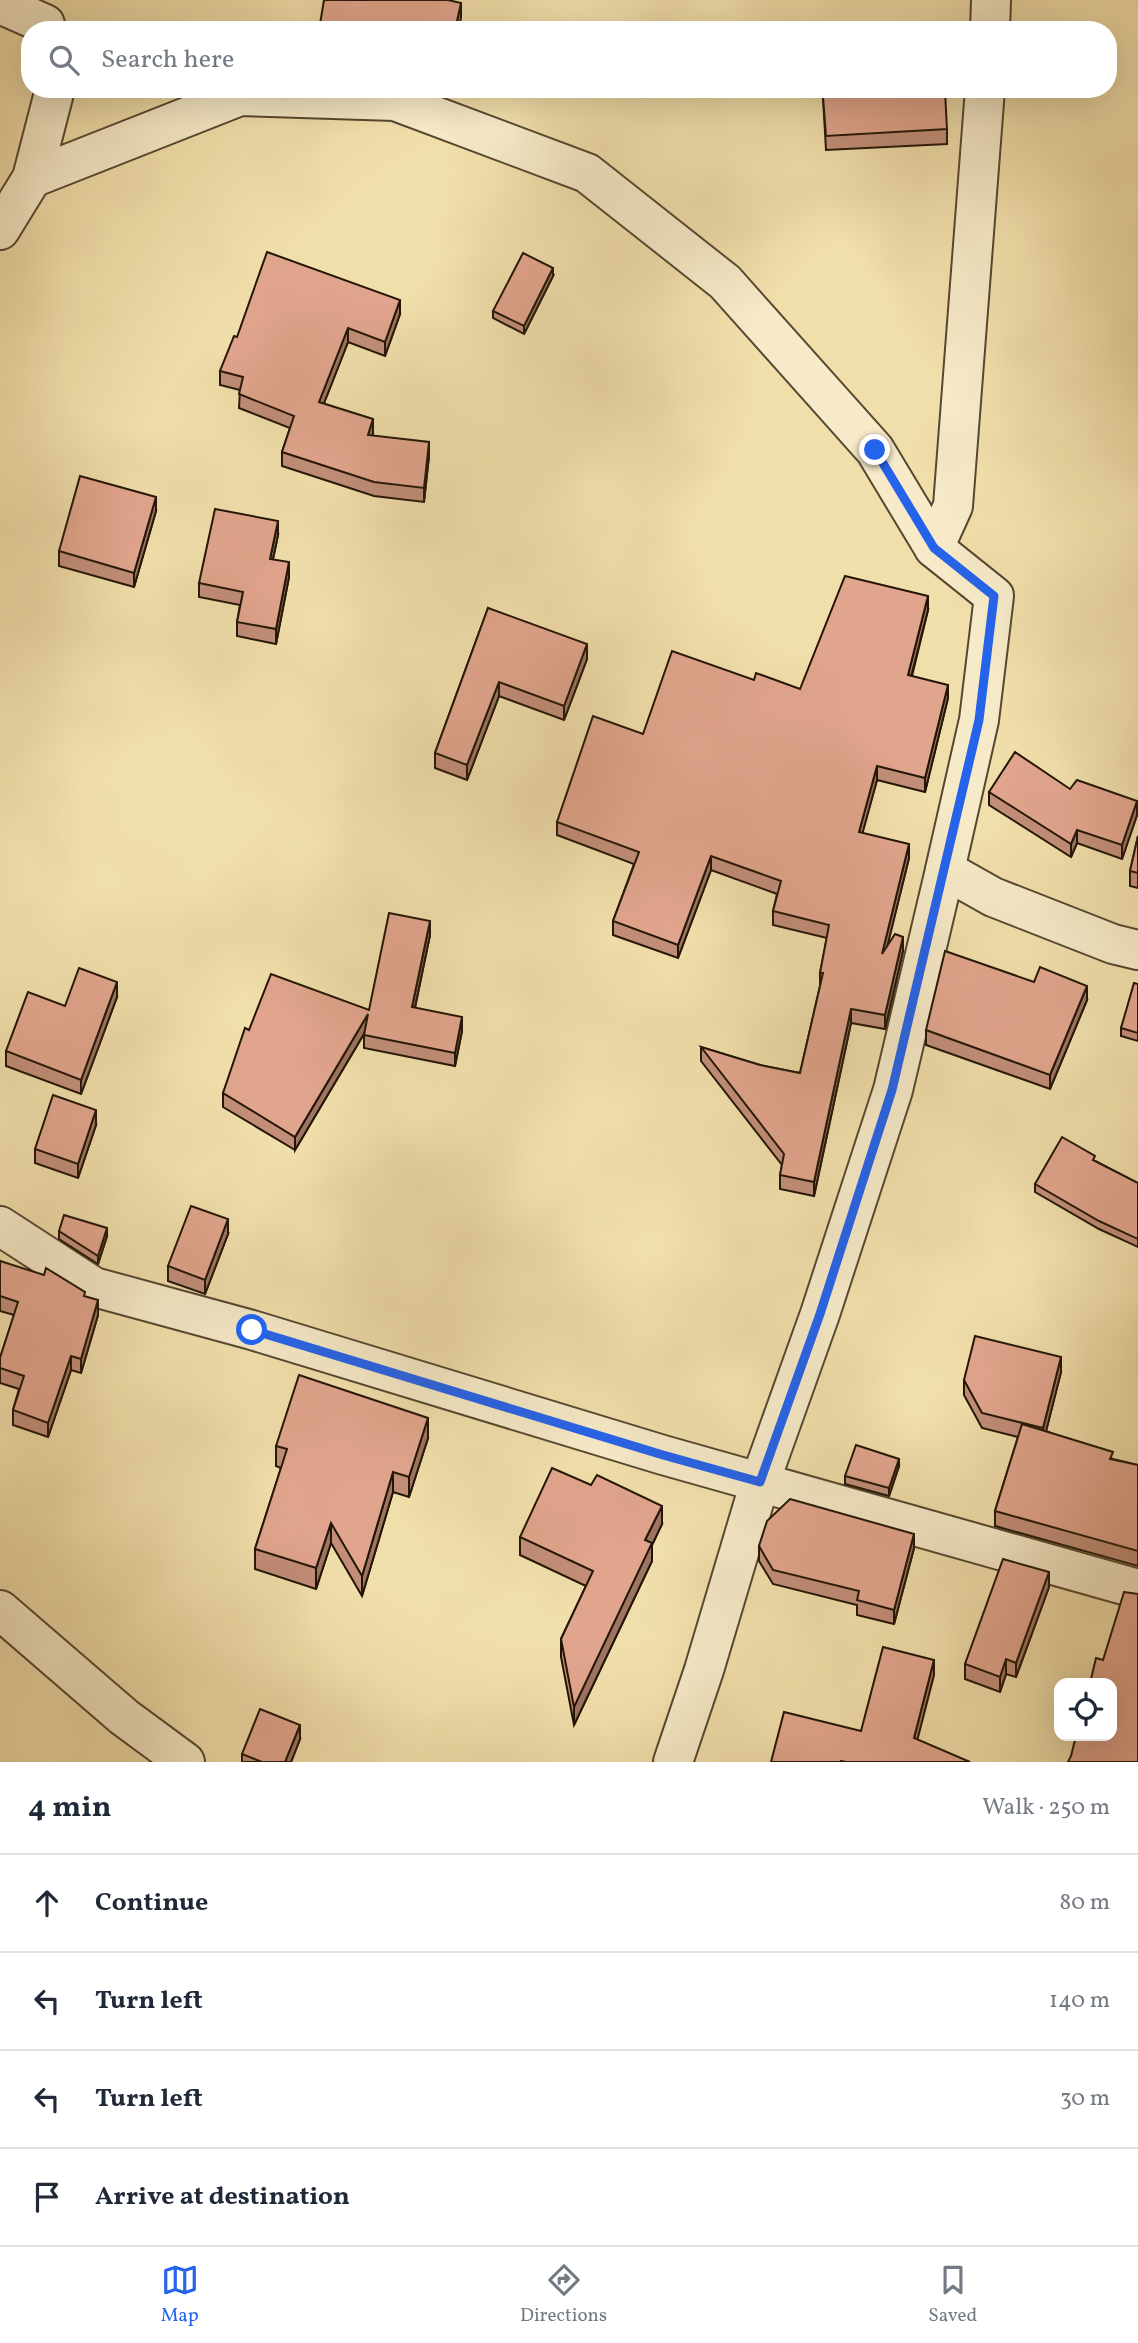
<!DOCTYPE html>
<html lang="en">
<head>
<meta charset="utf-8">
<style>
	:root { --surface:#fff; --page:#f2f2f3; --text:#1f2937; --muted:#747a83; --line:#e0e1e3; --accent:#2563eb }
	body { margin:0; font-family:Vollkorn,serif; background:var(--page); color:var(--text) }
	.controls { position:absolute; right:21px; bottom:21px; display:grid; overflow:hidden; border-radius:14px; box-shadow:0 7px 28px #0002 }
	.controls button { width:63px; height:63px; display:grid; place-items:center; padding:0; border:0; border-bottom:2px solid var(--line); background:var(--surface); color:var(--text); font:35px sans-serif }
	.stop { position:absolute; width:21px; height:21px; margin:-16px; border:5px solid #2563eb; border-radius:50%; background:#fff }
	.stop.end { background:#2563eb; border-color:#fff; box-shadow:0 2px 7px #0008 }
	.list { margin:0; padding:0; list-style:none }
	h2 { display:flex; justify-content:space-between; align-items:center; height:91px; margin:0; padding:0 28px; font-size:30px }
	h2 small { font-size:23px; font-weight:400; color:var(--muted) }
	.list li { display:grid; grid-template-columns:46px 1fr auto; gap:21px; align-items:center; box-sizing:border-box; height:98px; padding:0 28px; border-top:2px solid var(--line) }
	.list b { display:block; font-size:26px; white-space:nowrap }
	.list em { font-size:23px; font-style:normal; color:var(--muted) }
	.icon { flex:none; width:38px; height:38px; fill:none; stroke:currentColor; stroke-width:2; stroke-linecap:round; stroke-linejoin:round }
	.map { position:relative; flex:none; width:1138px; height:1762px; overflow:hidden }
	.search { position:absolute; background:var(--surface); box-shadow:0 7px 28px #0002; left:21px; right:21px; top:21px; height:77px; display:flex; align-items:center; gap:18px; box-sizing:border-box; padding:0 24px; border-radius:28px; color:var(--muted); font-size:26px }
	.sheet { height:483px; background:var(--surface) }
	nav { display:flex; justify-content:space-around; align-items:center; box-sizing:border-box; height:98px; border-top:2px solid var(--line); background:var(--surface); font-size:19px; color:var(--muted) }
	nav a { display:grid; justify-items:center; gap:4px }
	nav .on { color:var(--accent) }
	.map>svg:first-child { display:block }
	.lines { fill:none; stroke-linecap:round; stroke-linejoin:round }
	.street-casing { stroke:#564830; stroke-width:42 }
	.street { stroke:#f6eac8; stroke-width:38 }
	.wall { fill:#c28e79; stroke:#231607; stroke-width:2 }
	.shaded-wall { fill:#9e7463; stroke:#231607; stroke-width:2 }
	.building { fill:#e1a58d; stroke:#231607; stroke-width:2 }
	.route { stroke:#2563eb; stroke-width:9 }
</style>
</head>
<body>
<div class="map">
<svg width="1138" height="1762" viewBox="0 0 1138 1762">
	<rect width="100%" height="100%" fill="#f1dfab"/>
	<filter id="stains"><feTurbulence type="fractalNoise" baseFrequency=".00286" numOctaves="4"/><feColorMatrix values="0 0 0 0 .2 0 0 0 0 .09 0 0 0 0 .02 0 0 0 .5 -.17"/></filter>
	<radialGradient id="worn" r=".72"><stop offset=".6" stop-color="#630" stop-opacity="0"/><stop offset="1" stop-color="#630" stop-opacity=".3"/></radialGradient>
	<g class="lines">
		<g class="street-casing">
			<g id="street">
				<path d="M0,4l45,20 1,6"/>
				<path d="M990,30l1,-30"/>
				<path d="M32,178l208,-82 155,5 192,72 138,109 150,168 59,98 60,48 -15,124 -34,150 48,27 120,47 25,6"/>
				<path d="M0,230l32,-52 23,-89"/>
				<path d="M934,548l19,-42 32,-417"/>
				<path d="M0,1226l94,61 158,43 411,125 475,134"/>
				<path d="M0,1610l124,107 61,45"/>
				<path d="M673,1762l31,-92 56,-188 60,-168 73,-224 52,-220"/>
			</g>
		</g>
		<use href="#street" class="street"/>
	</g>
	<g class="wall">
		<path d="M823,97l124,32v15l-121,6z"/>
		<path d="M553,276l-29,58 -31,-16v-7z"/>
		<path d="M400,314l-15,42 -37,-14 -24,61 49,30 -1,3 57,20 -5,46 -50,-6 -92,-30v-14l8,-24 -51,-20 1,-18 -20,-5v-14l17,-34z"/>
		<path d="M156,511l-22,76 -75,-21v-15z"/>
		<path d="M278,535l-5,24 16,18 -13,67 -39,-8v-14l3,-17 -41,-8v-14z"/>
		<path d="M488,608l99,51 -23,61 -65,-24 -32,84 -32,-12v-15z"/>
		<path d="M928,610l-16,66 36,22 -23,94 -48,-12 -15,53 47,25 -22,88 16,5 -18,78 -34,-6 -37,173 -34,-7v-14l2,-10 -81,-104v-14l59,18 40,8 20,-87v-13l7,-35 -54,-13v-14l4,-17 -66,-24 -33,88 -65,-23v-14l21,-57 -77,-29v-13l86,-88 111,-54 46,9z"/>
		<path d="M1070,789l67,26 -15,44 -45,-16 -6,14 -82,-52v-13z"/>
		<path d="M1138,836v52l-8,-2v-15z"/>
		<path d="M430,935l-15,73 47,23 -7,35 -91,-18v-14l-69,116 -72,-43v-14l26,-63 120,-20z"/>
		<path d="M1138,984v57l-17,-5v-8z"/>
		<path d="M117,997l-36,97 -75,-28v-15l59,-45z"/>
		<path d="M1087,1000l-37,89 -124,-44v-15z"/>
		<path d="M96,1125l-18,53 -43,-15v-14z"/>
		<path d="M1095,1161l43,22v64l-39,-18 -64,-37v-8z"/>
		<path d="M59,1231l48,5 -9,28 -39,-25z"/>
		<path d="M228,1234l-23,60 -37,-13v-15z"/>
		<path d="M0,1261l85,36 13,18 -17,58 -10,-3 -23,67 -35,-12v-15l6,-21 -19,-6v-25l14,-43 -14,-4z"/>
		<path d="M1061,1372l-15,59 67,28 25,6v101l-143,-40v-15l23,-74 -36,-9 -18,-33v-15z"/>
		<path d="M428,1438l-19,59 -16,-5 -31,104 -31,-53 -15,46 -61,-20v-20l26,-81 -5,-2v-20z"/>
		<path d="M899,1466l-10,30 -44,-12v-8z"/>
		<path d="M662,1524l-10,21v16l-78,164 -13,-68v-18l25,-53 -66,-31v-18z"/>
		<path d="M759,1546l155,2 -20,76 -37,-9v-10l-84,-21 -14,-23z"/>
		<path d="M1049,1587l-33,90 -10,-3 -6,18 -35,-13v-15z"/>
		<path d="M300,1739l-9,23h-49v-8z"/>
	</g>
	<g class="shaded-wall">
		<path d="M461,3v15l-3,12h-3z"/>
		<path d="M553,268v8l-29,58v-8z"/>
		<path d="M400,300v14l-15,42v-14z"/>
		<path d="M348,328v14l-29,74v-14z"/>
		<path d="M373,419v14l-5,16v-14z"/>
		<path d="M429,442v14l-5,46v-14z"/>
		<path d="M156,497v14l-22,76v-14z"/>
		<path d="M278,521v14l-8,38v-14z"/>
		<path d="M289,562v15l-13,67v-15z"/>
		<path d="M928,596v14l-20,79v-14z"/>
		<path d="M587,644v15l-23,61v-14z"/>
		<path d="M499,682v14l-32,84v-15z"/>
		<path d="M948,685v13l-23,94v-14z"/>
		<path d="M877,766v14l-18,66v-14z"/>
		<path d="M1137,801v14l-15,44v-14z"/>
		<path d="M1077,830v13l-6,14v-13z"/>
		<path d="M909,844v14l-27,110v-14z"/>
		<path d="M711,856v14l-33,88v-13z"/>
		<path d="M430,921v14l-18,86v-14z"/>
		<path d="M903,937v14l-18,78v-14z"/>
		<path d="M117,982v15l-36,97v-14z"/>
		<path d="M1087,986v14l-37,89v-14z"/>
		<path d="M851,1009v14l-37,173v-14z"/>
		<path d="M368,1014v13l-73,123v-13z"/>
		<path d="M462,1017v14l-7,35v-13z"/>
		<path d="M96,1110v15l-18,53v-14z"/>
		<path d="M228,1219v15l-23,60v-14z"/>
		<path d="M107,1228v8l-9,28v-8z"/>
		<path d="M98,1300v15l-17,58v-14z"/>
		<path d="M71,1356v14l-23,67v-14z"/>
		<path d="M1061,1357v15l-18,71v-15z"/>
		<path d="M428,1418v20l-19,59v-20z"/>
		<path d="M899,1459v7l-10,30v-8z"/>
		<path d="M393,1472v20l-31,104v-20z"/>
		<path d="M662,1506v18l-10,21v16l-78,164v-18l71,-167z"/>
		<path d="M331,1523v20l-15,46v-21z"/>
		<path d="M914,1534v14l-20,76v-14z"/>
		<path d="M1049,1572v15l-33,90v-14z"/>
		<path d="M1006,1659v15l-6,18v-15z"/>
		<path d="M934,1660v15l-20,78v-15z"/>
		<path d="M300,1725v14l-9,23h-6z"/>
	</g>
	<g class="building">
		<path d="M324,0h124l13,3 -6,27h-136z"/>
		<path d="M945,91l2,38 -121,7 -3,-39z"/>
		<path d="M267,252l133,48 -15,42 -37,-14 -29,74 54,17 -5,16 61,7 -5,46 -50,-6 -92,-30 12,-36 -55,-22 4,-17 -23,-6 14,-35 3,1z"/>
		<path d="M523,253l30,15 -29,58 -31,-15z"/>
		<path d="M80,476l76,21 -22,76 -75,-22z"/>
		<path d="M215,509l63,12 -8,38 19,3 -13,67 -39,-7 6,-30 -44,-9z"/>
		<path d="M845,576l83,20 -20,79 40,10 -23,93 -48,-12 -18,66 50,12 -27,110 13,-20 8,3 -18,78 -34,-6 -37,173 -34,-7 4,-21 -83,-107 59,18 40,8 23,-100h-3l9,-48 -56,-14 8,-30 -70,-25 -33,89 -65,-24 26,-69 -82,-30 36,-106 50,18 29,-83 82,29 2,-7 44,16z"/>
		<path d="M488,608l99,36 -23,62 -65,-24 -32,83 -32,-12z"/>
		<path d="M1015,752l55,37 7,-9 60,21 -15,44 -45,-15 -6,14 -82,-52z"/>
		<path d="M1138,836v37l-8,-2z"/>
		<path d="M389,913l41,8 -18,86 50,10 -7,36 -91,-18 4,-21 -73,123 -72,-44 22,-65 4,2 22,-56 98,36z"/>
		<path d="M945,951l89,31 6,-15 47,19 -37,89 -124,-45z"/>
		<path d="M79,968l38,14 -36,98 -75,-29 22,-59 37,14z"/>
		<path d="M1134,983l4,1v49l-17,-5z"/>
		<path d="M53,1095l43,15 -18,54 -43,-15z"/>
		<path d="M1062,1137l33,19 -2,4 45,23v56l-39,-18 -64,-37z"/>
		<path d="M191,1206l37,13 -23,61 -37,-14z"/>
		<path d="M64,1215l43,13 -9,28 -39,-25z"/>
		<path d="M0,1261l44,14 2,-7 39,24 -1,4 14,4 -17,59 -10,-3 -23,67 -35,-13 11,-34 -24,-8v-10l18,-56 -18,-6z"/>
		<path d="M975,1336l86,21 -18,71 -61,-15 -18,-33z"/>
		<path d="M299,1375l129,43 -19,59 -16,-5 -31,104 -31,-53 -15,45 -61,-19 32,-100 -11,-3z"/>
		<path d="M1022,1424l91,28 -3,7 28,6v86l-143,-40z"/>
		<path d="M856,1445l43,14 -10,29 -44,-12z"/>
		<path d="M552,1468l39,17 6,-10 65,31 -17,34 7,3 -78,164 -13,-68 32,-68 -73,-34z"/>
		<path d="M790,1499l124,35 -20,76 -37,-10 2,-9 -86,-21 -14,-24 8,-25z"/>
		<path d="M1003,1559l46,13 -33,91 -10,-4 -6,18 -35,-13z"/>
		<path d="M1124,1592l14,2v168h-70l3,-6 5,-20h36v-53h-22l6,-25 7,2z"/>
		<path d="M883,1647l51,13 -20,78 56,24h-124l-5,-1v1h-70l13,-50 77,19z"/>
		<path d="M260,1709l40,16 -15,37h-23l-20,-8z"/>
	</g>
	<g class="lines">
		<path class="route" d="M252,1330l411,125 97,27 60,-168 72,-224 87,-370 15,-124 -60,-48 -59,-98"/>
	</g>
	<rect width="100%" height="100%" filter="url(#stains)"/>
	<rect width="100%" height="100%" fill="url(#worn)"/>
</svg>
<div class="controls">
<button><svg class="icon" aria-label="locate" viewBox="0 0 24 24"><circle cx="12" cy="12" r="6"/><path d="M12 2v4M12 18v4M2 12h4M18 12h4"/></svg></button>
</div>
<div class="stop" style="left:252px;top:1330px"></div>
<div class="stop end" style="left:875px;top:450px"></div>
<div class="search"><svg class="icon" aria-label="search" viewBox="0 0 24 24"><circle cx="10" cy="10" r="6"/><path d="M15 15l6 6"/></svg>Search here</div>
</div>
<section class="sheet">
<h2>4 min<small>Walk · 250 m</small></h2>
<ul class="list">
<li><svg class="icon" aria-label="ahead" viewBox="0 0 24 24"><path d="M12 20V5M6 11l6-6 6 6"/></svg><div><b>Continue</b></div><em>80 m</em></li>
<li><svg class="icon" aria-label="left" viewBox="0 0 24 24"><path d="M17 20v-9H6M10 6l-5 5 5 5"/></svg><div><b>Turn left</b></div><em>140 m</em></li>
<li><svg class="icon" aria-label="left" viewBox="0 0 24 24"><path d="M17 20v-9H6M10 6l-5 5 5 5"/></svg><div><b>Turn left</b></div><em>30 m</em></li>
<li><svg class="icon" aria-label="arrive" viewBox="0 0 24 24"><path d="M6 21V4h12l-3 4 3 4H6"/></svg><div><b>Arrive at destination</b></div></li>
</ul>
</section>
<nav>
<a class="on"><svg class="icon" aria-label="map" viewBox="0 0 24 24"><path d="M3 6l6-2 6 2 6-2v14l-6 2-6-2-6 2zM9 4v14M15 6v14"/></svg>Map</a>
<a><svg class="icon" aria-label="directions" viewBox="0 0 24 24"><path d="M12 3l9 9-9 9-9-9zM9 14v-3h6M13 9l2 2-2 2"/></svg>Directions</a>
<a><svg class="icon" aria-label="saved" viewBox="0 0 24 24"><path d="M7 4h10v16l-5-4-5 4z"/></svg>Saved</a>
</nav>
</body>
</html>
